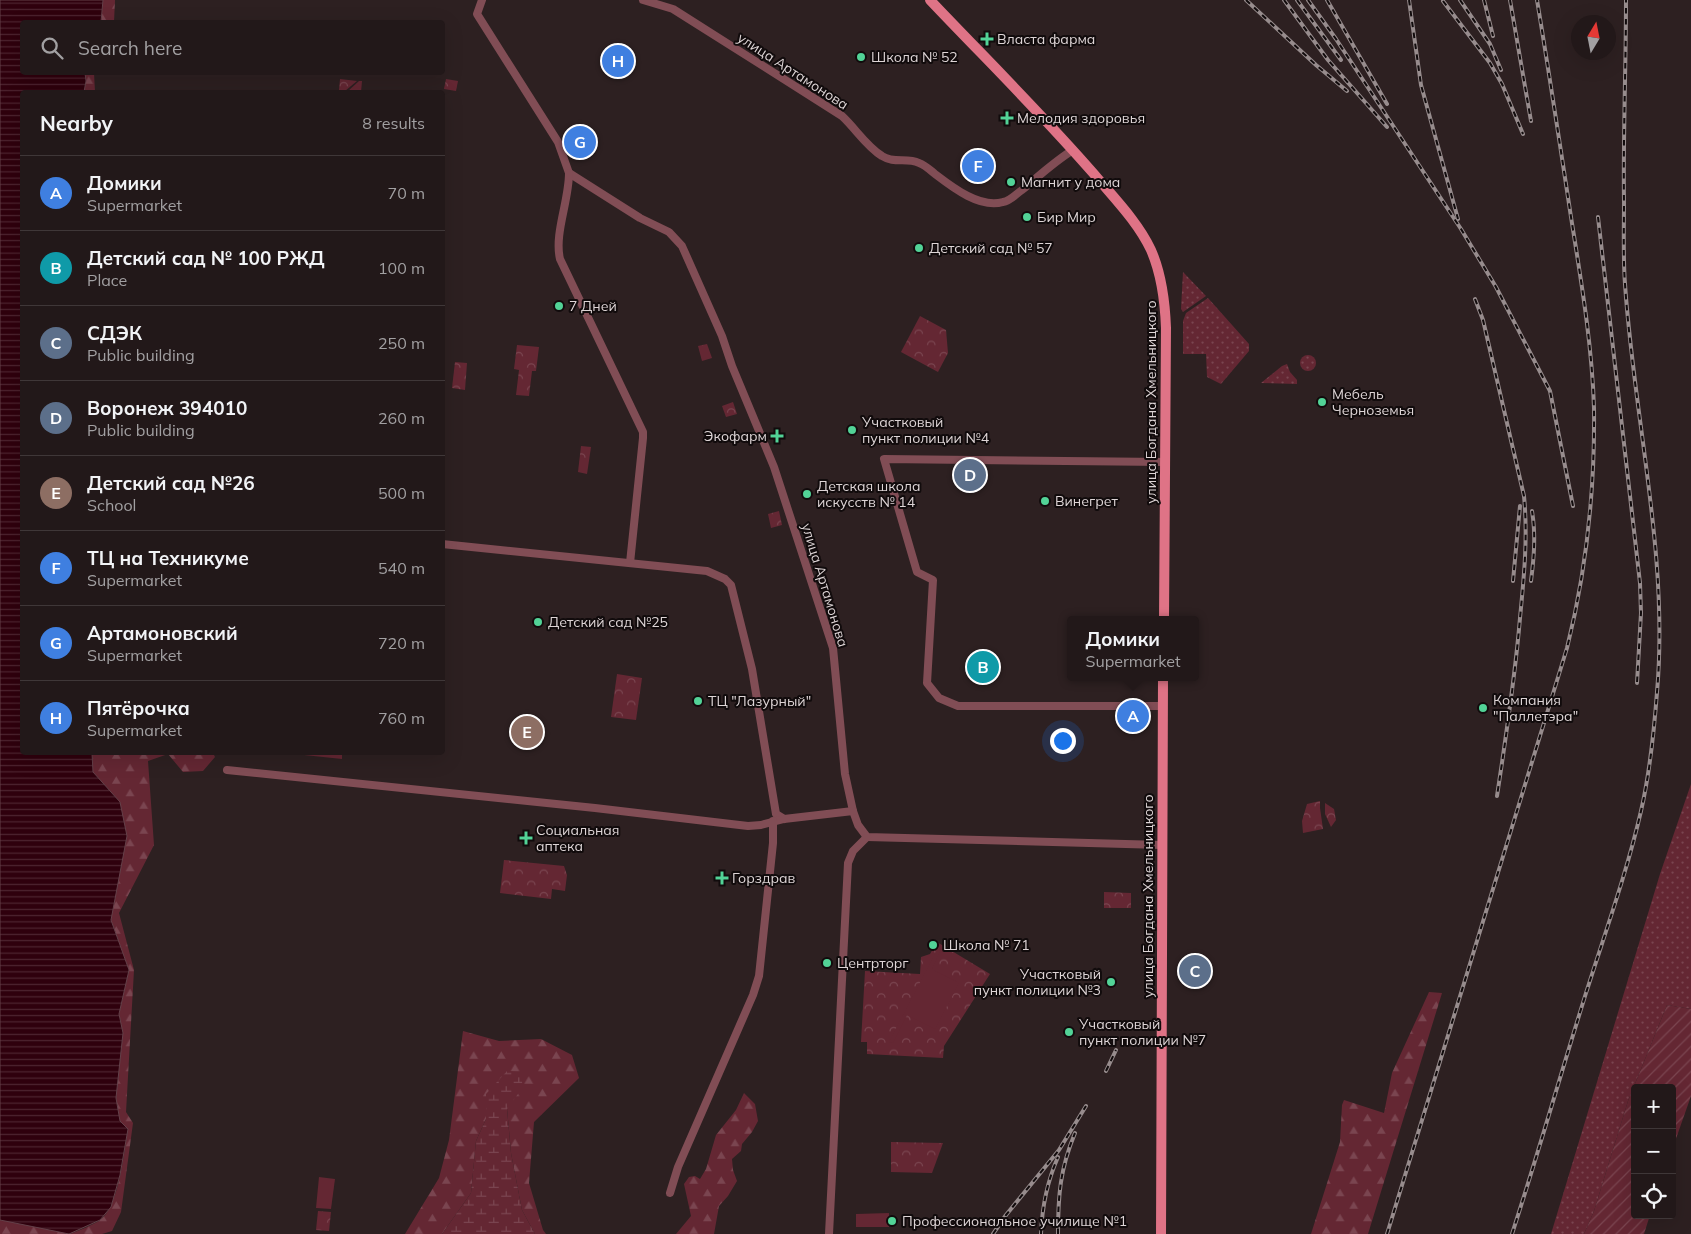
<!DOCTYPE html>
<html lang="en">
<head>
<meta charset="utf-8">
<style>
	:root { --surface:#221819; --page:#2a2122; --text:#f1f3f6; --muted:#a2a0a2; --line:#3f3738; --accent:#52d397 }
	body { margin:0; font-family:Mulish,sans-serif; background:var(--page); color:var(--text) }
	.controls { position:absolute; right:15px; bottom:15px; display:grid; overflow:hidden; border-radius:5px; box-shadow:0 5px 20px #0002 }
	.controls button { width:45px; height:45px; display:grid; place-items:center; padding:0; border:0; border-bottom:1px solid var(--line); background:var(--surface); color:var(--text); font:25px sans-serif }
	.compass { position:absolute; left:1571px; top:15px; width:45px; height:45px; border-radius:50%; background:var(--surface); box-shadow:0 5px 20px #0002; rotate:10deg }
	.you { position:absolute; left:1062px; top:740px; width:18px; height:18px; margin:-12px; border:4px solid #fff; border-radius:50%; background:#1a73e8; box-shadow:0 0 0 8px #1a73e833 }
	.badge { display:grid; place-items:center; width:32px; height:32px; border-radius:50%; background:var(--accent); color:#fff; font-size:16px; font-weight:700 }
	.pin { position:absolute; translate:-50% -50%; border:2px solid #fff; box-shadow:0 1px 5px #0006 }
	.popup { position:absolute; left:1067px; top:616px; width:132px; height:65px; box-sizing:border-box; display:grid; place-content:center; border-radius:5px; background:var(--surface); filter:drop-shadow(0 1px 4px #0005); font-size:16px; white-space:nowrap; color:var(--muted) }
	.popup b { font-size:19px; color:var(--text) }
	.popup::after { content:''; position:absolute; left:50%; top:100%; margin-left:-10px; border:10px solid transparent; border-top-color:var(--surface) }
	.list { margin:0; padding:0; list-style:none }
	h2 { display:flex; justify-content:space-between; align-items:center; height:65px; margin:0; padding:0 20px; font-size:21px }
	h2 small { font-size:16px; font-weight:400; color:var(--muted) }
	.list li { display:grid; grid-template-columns:32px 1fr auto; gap:15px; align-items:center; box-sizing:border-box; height:75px; padding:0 20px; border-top:1px solid var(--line) }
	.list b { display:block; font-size:19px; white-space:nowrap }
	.list p { margin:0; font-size:16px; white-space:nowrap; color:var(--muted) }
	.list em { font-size:16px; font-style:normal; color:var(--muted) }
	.icon { flex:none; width:28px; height:28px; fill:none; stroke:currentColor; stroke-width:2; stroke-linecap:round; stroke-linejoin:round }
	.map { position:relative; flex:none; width:1691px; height:1234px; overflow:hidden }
	.search { position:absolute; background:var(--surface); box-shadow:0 5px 20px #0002; left:20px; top:20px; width:425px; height:55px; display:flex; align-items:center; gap:12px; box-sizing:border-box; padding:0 18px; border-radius:5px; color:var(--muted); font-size:19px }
	.panel { position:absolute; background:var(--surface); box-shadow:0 5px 20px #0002; left:20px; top:90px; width:425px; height:665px; border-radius:5px }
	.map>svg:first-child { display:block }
	.grass { fill:url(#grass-dots) }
	.forest { fill:url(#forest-firs) }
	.wetland { fill:url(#wetland-marsh) }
	.park { fill:url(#park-crowns) }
	.garden { fill:url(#garden-furrows) }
	.pitch { fill:#642733 }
	.water { fill:url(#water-rules); stroke:#644049 }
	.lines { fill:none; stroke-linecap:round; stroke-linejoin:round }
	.minor { stroke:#814d55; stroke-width:8 }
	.major { stroke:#df7386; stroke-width:10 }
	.rail-casing { stroke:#978c8d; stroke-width:4 }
	.rail { stroke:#110b0c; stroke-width:2; stroke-dasharray:5.5; stroke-linecap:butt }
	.poi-dot { fill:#52d397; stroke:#110b0c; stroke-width:2 }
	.labels { text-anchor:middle; stroke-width:4; stroke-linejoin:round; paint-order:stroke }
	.poi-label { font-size:14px; fill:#ded5d6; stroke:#110b0c; text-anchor:start }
	.street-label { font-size:14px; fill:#ded5d6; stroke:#110b0c }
</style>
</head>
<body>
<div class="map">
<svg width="1691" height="1234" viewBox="0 0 1691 1234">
	<defs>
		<pattern id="grass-dots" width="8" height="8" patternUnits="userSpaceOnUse" patternTransform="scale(1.25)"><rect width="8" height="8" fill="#642733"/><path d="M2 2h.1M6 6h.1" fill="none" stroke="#7a4550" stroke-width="1.8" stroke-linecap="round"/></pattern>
		<pattern id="forest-firs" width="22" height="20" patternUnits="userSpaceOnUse" patternTransform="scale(1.25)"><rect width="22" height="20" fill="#642733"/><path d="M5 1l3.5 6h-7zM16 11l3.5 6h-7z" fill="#7a4550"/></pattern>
		<pattern id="wetland-marsh" width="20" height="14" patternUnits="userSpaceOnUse" patternTransform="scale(1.25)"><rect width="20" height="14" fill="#642733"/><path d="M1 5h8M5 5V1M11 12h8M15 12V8" fill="none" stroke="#7a4550"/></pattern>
		<pattern id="park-crowns" width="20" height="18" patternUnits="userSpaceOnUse" patternTransform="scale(1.25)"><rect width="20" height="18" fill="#642733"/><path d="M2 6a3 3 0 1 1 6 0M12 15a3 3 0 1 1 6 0" fill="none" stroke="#7a4550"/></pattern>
		<pattern id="garden-furrows" width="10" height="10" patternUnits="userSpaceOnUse" patternTransform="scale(1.25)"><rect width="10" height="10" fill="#642733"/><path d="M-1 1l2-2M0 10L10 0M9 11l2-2" fill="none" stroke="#7a4550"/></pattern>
		<pattern id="water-rules" width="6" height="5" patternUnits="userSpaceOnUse" patternTransform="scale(1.25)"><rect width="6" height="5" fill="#2f000d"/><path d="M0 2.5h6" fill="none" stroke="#4d2430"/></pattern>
	</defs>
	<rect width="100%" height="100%" fill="#2d2021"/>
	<g class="grass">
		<path d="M1183,272l23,24 -23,16 -2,-3z"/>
		<path d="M1208,298l41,46v7l-28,33 -14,-7 -1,-23h-23v-33l3,-8z"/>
		<circle cx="1308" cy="363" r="8"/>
		<path d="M1287,364l3,8 7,8v4l-36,-1 21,-17z"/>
		<path d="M1691,784v225l-24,-4 -39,96 -34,110 -10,23h-33l109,-360z"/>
	</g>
	<g class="forest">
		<path d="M103,0h12l-1,22h-13z"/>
		<path d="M85,73h9l1,19h-11l2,-11z"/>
		<path d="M92,753h121l2,4 -12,14 -20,1 -15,-18 -20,7 6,84 -35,68 15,57 -8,142 7,11 -12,89 -9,19 -10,3h-32c10,-4 20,-8 29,-13 20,-13 25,-69 29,-92l-8,-8 -4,-23 7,-65 -4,-19 10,-44 -18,-50 9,-118 -27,-30z"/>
		<path d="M1429,992l13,1 -74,241h-57l29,-92 2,-37 2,-5 40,13 8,-40z"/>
		<path d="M463,1031l36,10 42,-2 31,16 7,23 -45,44 -5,61 14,47 3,4h-11l-13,-24 -11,-57 -4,-45 -21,-14v25l-10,22 -5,52 -29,41h-37l34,-56 10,-38z"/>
		<path d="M744,1093l11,11 3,17 -6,11 -10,12 -1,7 -9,8 1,11 4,11 -9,15 -9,10 -5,28h-38l15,-18 -7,-32 5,-7 6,-1 5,3 6,-10 10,-34 20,-25z"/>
		<path d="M0,1219l70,15h-70z"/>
	</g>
	<path class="wetland" d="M507,1071l13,1 3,15 -16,22 4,44 11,57 13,24h-93l29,-41 5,-52 10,-22v-25z"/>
	<g class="park">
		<path d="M340,79l17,2 -12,10 -6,-1z"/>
		<path d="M446,79l12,2 -2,10 -12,-2z"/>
		<path d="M359,81h3l-1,11h-14z"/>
		<path d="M920,316l26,14 2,23 -10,19 -37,-20z"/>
		<path d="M707,344l5,14 -10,3 -4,-15z"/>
		<path d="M517,345l22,2 -3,24h-4l-3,25 -13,-1 3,-25 -5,-1z"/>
		<path d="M455,362l12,1 -2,27 -13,-2z"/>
		<path d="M733,402l4,12 -11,3 -4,-11z"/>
		<path d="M581,446l10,1 -4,27 -9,-2z"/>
		<path d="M779,511l3,14 -11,3 -3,-14z"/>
		<path d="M617,674l25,4 -6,42 -25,-3z"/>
		<path d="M1320,801v7l3,21 -20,4 -1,-12 5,-17z"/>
		<path d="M1325,803l9,6 2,11 -5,7 -6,-13z"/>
		<path d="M504,860l60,6 3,9 -2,16 -13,-2 -1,10 -51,-6z"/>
		<path d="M1104,892l27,1v15h-27z"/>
		<path d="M937,942l53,32 -46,72 -1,12 -76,-4v-12h-6l4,-71 55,3 1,-17 9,-3z"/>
		<path d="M891,1142l52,1 -11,30 -41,-1z"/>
		<path d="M318,1211l13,1 -2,19 -13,-1z"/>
	</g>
	<path class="garden" d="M1667,1005l24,4v87l-19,54v-62h-37v127h15l-6,19h-60l10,-23 34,-110z"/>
	<g class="pitch">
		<path d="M304,753v-1l38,1v6l-38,-4z"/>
		<path d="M938,948l3,1 -9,20 27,14 -24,46 -28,-14 -14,28 -4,-1z"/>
		<path d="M319,1177l16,2 -4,30 -15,-1z"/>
		<path d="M889,1213v14h-33v-13z"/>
	</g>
	<path class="water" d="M0,0h103l-2,22h-79v50l63,1 1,8 -2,11h-62v660l70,1 1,19 27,30 7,34 -16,84 18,50 -10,44 4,19 -7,65 4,23 8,8 -8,46 -9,32 -11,13 -31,14 -69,-14z"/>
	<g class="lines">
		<g class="minor">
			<path d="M482,0l-5,14 81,128 11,31 71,45 29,14 13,14 40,90 10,30 42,101 59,181 12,126 8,37 5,14 9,12 295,8"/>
			<path d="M643,0l30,9 169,107c14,13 24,30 40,40 12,8 25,1 37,7 6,2 11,7 16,11 17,13 45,35 68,28 7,-1 13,-8 19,-12 17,-14 33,-29 51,-40"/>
			<path d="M569,173c0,28 -15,61 -9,86l83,173v6l-13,125"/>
			<path d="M442,544l265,27 18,8 6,6 21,84 24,145 8,5"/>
			<path d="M1163,706h-205l-19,-8 -12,-15 6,-103 -16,-8 -33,-113 281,3"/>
			<path d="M227,770l368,38 153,18 13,-1 23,-6 69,-8"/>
			<path d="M670,1193l8,-26 75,-172 6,-19 14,-133v-22"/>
			<path d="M829,1234l19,-371 5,-12 14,-14"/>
		</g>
		<g class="major">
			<path d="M930,0c55,58 112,114 164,174 20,24 44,48 57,76 11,25 14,51 15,78l-2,292"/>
			<path d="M1161,1234l2,-557"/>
		</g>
		<g class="rail-casing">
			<g id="rail">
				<path d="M1246,0l70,65 31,26"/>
				<path d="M1284,0l44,60 59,67"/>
				<path d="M1297,0l44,60"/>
				<path d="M1308,0l28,39 125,190 35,58 54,104 23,115"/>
				<path d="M1327,0l60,104"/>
				<path d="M1409,0l12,85 37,134"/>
				<path d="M1460,0l30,44 11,26"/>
				<path d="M1484,0l9,36"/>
				<path d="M1510,0l21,121"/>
				<path d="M1443,1l47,62 12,21 21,50"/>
				<path d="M1598,217l42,366 1,30 -4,70"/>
				<path d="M1475,299l8,21 41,176c4,41 0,81 -4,122 -5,60 -14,119 -23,178"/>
				<path d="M1513,581l7,-75"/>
				<path d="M1531,581c3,-24 5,-46 1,-70"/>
				<path d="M1106,1071l10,-21"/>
				<path d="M993,1234l13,-19 53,-65 27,-44"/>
				<path d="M1041,1234c1,-27 6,-52 17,-77"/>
				<path d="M1058,1234c0,-38 2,-65 17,-101"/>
				<path d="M1387,1234l180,-586c19,-76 28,-161 27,-240 -2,-64 -13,-128 -23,-191 -11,-72 -22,-145 -34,-217"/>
				<path d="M1512,1234c26,-80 49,-161 74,-241 19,-60 41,-121 55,-182 9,-39 13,-79 16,-119 12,-137 -23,-272 -32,-408 -2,-27 -1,-55 -1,-82 -1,-67 2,-135 2,-202"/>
			</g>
		</g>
		<use href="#rail" class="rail"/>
	</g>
	<g class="poi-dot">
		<path d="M984.5 31.5h5v5h5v5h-5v5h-5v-5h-5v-5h5z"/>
		<circle cx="861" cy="57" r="5"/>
		<path d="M1004.5 110.5h5v5h5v5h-5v5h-5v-5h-5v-5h5z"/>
		<circle cx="1011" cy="182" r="5"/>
		<circle cx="1027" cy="217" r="5"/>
		<circle cx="919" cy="248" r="5"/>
		<circle cx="559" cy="306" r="5"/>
		<circle cx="1322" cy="402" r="5"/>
		<circle cx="852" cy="430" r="5"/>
		<path d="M774.5 428.5h5v5h5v5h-5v5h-5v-5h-5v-5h5z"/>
		<circle cx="807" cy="494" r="5"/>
		<circle cx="1045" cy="501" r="5"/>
		<circle cx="538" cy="622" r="5"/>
		<circle cx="698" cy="701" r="5"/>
		<circle cx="1483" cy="708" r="5"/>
		<path d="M523.5 830.5h5v5h5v5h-5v5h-5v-5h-5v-5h5z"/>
		<path d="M719.5 870.5h5v5h5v5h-5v5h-5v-5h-5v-5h5z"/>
		<circle cx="933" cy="945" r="5"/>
		<circle cx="827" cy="963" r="5"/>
		<circle cx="1111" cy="982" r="5"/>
		<circle cx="1069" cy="1032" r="5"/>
		<circle cx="892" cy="1221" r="5"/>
	</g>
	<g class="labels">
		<g class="poi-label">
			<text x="997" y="44">Власта фарма</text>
			<text x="871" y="62">Школа № 52</text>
			<text x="1017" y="123">Мелодия здоровья</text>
			<text x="1021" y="187">Магнит у дома</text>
			<text x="1037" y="222">Бир Мир</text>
			<text x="929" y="253">Детский сад № 57</text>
			<text x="569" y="311">7 Дней</text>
			<text x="1332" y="399">Мебель<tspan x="1332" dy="16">Черноземья</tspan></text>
			<text x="862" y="427">Участковый<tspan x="862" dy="16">пункт полиции №4</tspan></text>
			<text x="767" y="441" text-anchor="end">Экофарм</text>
			<text x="817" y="491">Детская школа<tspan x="817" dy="16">искусств № 14</tspan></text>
			<text x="1055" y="506">Винегрет</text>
			<text x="548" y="627">Детский сад №25</text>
			<text x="1493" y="705">Компания<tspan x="1493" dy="16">"Паллетэра"</tspan></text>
			<text x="708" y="706">ТЦ "Лазурный"</text>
			<text x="536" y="835">Социальная<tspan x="536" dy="16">аптека</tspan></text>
			<text x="732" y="883">Горздрав</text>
			<text x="943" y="950">Школа № 71</text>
			<text x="837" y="968">Центрторг</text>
			<text x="1101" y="979" text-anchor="end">Участковый<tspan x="1101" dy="16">пункт полиции №3</tspan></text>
			<text x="1079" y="1029">Участковый<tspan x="1079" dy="16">пункт полиции №7</tspan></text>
			<text x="902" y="1226">Профессиональное училище №1</text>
		</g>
		<g class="street-label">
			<text transform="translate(793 71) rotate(33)" y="5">улица Артамонова</text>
			<text transform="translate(1151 402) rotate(-90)" y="5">улица Богдана Хмельницкого</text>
			<text transform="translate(825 585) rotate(73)" y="5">улица Артамонова</text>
			<text transform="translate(1148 896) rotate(-90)" y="5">улица Богдана Хмельницкого</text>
		</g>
	</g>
</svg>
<div class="controls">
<button>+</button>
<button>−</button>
<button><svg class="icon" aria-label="locate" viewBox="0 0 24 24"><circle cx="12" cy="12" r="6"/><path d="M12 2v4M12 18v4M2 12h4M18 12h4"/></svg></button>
</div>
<svg class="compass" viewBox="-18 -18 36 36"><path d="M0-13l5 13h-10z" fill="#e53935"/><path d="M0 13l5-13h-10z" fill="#a2a0a2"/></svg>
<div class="you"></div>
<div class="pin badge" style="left:1133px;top:716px;background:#3f7fe0">A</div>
<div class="popup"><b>Домики</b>Supermarket</div>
<div class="pin badge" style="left:983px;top:667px;background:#0f9aa8">B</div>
<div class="pin badge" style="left:1195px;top:971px;background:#5c6f8a">C</div>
<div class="pin badge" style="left:970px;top:475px;background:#5c6f8a">D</div>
<div class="pin badge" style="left:527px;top:732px;background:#8d6e63">E</div>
<div class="pin badge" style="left:978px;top:166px;background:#3f7fe0">F</div>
<div class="pin badge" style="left:580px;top:142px;background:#3f7fe0">G</div>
<div class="pin badge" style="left:618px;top:61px;background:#3f7fe0">H</div>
<div class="search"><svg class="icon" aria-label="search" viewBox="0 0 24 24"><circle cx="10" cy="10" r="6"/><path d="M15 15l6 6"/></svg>Search here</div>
<section class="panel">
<h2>Nearby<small>8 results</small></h2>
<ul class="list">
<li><span class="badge" style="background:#3f7fe0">A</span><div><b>Домики</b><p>Supermarket</p></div><em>70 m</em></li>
<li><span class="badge" style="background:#0f9aa8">B</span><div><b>Детский сад № 100 РЖД</b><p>Place</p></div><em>100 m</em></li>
<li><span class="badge" style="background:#5c6f8a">C</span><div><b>СДЭК</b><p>Public building</p></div><em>250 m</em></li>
<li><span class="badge" style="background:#5c6f8a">D</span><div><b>Воронеж 394010</b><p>Public building</p></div><em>260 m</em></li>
<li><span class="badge" style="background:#8d6e63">E</span><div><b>Детский сад №26</b><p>School</p></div><em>500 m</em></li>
<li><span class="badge" style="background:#3f7fe0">F</span><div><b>ТЦ на Техникуме</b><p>Supermarket</p></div><em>540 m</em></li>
<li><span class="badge" style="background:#3f7fe0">G</span><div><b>Артамоновский</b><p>Supermarket</p></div><em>720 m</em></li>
<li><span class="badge" style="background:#3f7fe0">H</span><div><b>Пятёрочка</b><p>Supermarket</p></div><em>760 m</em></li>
</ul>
</section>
</div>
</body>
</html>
